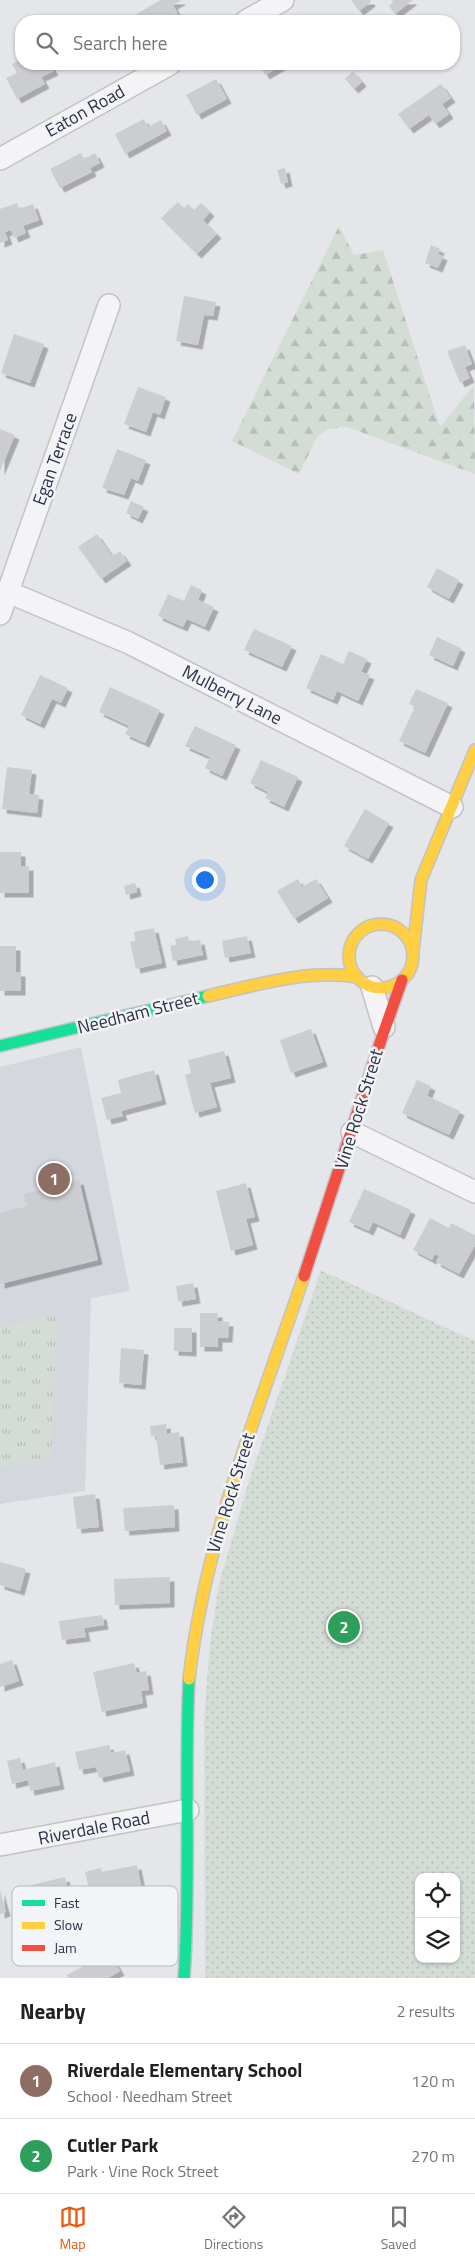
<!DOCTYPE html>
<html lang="en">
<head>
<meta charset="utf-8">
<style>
	:root { --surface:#fff; --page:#f2f2f2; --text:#202124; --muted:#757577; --line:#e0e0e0; --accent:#ea580c }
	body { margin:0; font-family:"Titillium Web",sans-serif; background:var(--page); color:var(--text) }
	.controls { position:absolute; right:15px; bottom:15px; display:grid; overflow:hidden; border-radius:10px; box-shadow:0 1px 4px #0004 }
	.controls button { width:45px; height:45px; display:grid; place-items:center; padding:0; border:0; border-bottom:1px solid var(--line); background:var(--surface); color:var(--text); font:25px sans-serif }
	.you { position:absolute; left:204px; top:879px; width:18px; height:18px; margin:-12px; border:4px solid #fff; border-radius:50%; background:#1a73e8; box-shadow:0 0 0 8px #1a73e833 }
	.badge { display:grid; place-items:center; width:32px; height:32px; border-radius:50%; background:var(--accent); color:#fff; font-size:16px; font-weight:700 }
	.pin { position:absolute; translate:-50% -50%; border:2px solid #fff; box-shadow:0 1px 5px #0006 }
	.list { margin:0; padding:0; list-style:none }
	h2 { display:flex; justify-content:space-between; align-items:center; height:65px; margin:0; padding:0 20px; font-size:21px }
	h2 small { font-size:16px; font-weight:400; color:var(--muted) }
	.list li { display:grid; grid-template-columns:32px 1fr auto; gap:15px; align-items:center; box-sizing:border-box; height:75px; padding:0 20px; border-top:1px solid var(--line) }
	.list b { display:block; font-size:19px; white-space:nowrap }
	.list p { margin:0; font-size:16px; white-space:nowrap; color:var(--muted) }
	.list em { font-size:16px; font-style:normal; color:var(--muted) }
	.icon { flex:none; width:28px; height:28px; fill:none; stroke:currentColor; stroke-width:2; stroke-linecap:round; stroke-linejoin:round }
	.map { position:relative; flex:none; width:475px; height:1978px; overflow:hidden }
	.search { position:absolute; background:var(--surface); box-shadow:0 1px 4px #0004; left:15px; right:15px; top:15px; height:55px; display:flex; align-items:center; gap:12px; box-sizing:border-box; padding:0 18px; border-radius:20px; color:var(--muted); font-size:19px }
	.sheet { height:215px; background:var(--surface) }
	nav { display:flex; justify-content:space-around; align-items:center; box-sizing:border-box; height:70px; border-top:1px solid var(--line); background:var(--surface); font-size:14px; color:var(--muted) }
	nav a { display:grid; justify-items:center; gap:2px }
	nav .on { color:var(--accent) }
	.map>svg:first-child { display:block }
	.built { fill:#d5d7de }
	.grass { fill:url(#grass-tufts) }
	.forest { fill:url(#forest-firs) }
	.park { fill:url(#park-dots); fill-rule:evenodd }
	.building { fill:#cccdd1; filter:url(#shadow) }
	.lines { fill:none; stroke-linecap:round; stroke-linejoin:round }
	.street-casing { stroke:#c2c3c7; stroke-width:24 }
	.fast-casing { stroke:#c2c3c7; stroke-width:14 }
	.slow-casing { stroke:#c2c3c7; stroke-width:14 }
	.jam-casing { stroke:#c2c3c7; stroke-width:14 }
	.street { stroke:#f4f4f6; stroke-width:21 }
	.fast { stroke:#16e098; stroke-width:11 }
	.slow { stroke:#ffcf43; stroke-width:11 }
	.jam { stroke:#f24e42; stroke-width:11 }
	.labels { text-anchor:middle; stroke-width:5; stroke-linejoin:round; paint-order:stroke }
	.street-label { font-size:18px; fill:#2b3043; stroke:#f3f4f8 }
	.key { fill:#f3f4f8; stroke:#b7b9c2; stroke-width:1 }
	.key-label { font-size:14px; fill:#2b3043 }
</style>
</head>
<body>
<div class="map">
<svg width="475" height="1978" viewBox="0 0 475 1978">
	<defs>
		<pattern id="grass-tufts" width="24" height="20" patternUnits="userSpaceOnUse" patternTransform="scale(1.25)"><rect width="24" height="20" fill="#d4ddd5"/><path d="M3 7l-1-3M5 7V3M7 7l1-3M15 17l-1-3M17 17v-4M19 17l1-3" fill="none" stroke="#b6beb8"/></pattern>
		<pattern id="forest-firs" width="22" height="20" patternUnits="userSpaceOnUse" patternTransform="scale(1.25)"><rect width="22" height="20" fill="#d4ddd5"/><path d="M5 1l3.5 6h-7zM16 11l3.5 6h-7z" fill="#b6beb8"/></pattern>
		<pattern id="park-dots" width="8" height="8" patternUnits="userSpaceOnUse" patternTransform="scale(1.25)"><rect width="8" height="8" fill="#d4ddd5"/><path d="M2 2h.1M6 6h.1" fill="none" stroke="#b6beb8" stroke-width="1.8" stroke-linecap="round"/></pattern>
		<filter id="shadow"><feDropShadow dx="4.5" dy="4.5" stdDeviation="0" flood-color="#0004"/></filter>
	</defs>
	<rect width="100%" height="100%" fill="#e5e6e9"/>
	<path class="built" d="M81,1047l49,244 -39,7 -6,193 -85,13v-437z"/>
	<path class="grass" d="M57,1316l-6,140 -51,13v-142z"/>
	<path class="forest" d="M339,226l15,29 29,-5 57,177 34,-42 1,89 -128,-47 -19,2 -11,8 -18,37 -67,-33z"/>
	<path class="park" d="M321,1270l154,71v637h-270l-1,-258 6,-77 9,-59 29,-100zM419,1877h37v82h-37z"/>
	<g class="building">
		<path d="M161,0h21l-9,5 5,9 -12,7h-25l-5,-7z"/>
		<path d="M351,0h19l1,2 -12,9z"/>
		<path d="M392,0h21l-18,14 -6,-8 4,-4z"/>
		<path d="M21,59v5h7l2,3 5,-3h15l4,7 -13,6 4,7 -28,15 -11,-21 11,-5 -5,-9z"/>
		<path d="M259,64h25l-19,11z"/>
		<path d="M353,71l9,11 -8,7 -9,-10z"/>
		<path d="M216,79l11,20 -30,16 -11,-20z"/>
		<path d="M441,84l10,14 -9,6 7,10 -14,10 -6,-9 -20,14 -11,-15z"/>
		<path d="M144,119l4,8 13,-7 6,11 -42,23 -10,-20z"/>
		<path d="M81,153l3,6 11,-6 5,10 -10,5 2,4 -32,16 -10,-19z"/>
		<path d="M285,168l3,14 -7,2 -4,-14z"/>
		<path d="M178,202l6,6 4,-4 6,6 7,-7 9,9 -7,8 14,14 -20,20 -36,-36z"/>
		<path d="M17,203l2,6 14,-5 6,16 -16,6 3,7 -12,5 -3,-8 -6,2 3,8 -8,3v-34z"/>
		<path d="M431,245l9,4 -2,5 5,2 -5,12 -13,-5z"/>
		<path d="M184,296l32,6 -3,14 -9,-1 -6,30 -22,-4z"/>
		<path d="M14,334l30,10 -14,39 -29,-10z"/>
		<path d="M465,345l7,19 -7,3 5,11 -10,5 -13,-32z"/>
		<path d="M138,387l28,10 -6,18 -7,-3 -7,20 -22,-8z"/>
		<path d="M0,429l15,6 -15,36z"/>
		<path d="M117,449l29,11 -8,21 -7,-3 -7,17 -22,-7z"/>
		<path d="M131,501l13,6 -6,12 -12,-6z"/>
		<path d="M97,534l15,22 8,-5 7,10 -26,18 -23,-32z"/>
		<path d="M437,568l22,12 -10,19 -22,-12z"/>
		<path d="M191,585l11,5 -4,10 16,7 -9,20 -18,-8 -4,8 -25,-11 10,-22 16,7z"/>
		<path d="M254,629l38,17 -10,21 -38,-17z"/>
		<path d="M437,637l24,11 -8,18 -24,-11z"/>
		<path d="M349,651l18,8 -6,13 9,3 -12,26 -21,-10 -4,9 -27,-12 15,-34 22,10z"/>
		<path d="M40,675l28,13 -7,15 -9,-4 -12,25 -19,-9z"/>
		<path d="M110,687l50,23 -15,33 -20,-9 4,-8 -30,-14z"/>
		<path d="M416,689l32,14 -23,50 -26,-12 16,-34 -6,-3z"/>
		<path d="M195,726l41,19 -14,31 -17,-8 5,-11 -25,-11z"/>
		<path d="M261,760l37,17 -14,30 -19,-9 3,-6 -18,-9z"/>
		<path d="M7,767l25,3 -3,24 10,1 -2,18 -35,-4z"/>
		<path d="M365,809l24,14 -21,36 -24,-13z"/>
		<path d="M0,852h21v15l8,-1v27h-29z"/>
		<path d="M298,879l4,8 14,-8 12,19 -34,21 -17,-28z"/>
		<path d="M135,883l2,9 -11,3 -2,-9z"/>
		<path d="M154,928l8,35 -26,6 -6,-27 5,-1 -1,-9z"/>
		<path d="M188,936l1,6 11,-2 3,15 -30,6 -3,-15 6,-1 -1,-6z"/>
		<path d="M247,936l4,17 -26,5 -3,-17z"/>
		<path d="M0,946h16v26h5v19h-21z"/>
		<path d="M311,1029l12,33 -32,11 -11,-33z"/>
		<path d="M224,1051l7,27 -21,5 7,24 -22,6 -10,-38 6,-2 -3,-13z"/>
		<path d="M154,1070l8,30 -41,11 2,5 -16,4 -6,-22 20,-5 -3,-13z"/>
		<path d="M417,1080l14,6 -4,10 33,15 -11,24 -47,-22z"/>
		<path d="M79,1180l19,80 -98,24v-71l27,-7 -3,-12z"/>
		<path d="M246,1183l9,34 -9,2 7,26 -22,6 -15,-60z"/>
		<path d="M364,1189l47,21 -11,25 -27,-13 -4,9 -20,-9z"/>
		<path d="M430,1218l19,10 2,-5 24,12v10l-16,29 -23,-12 3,-6 -4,-2 -3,6 -19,-10z"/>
		<path d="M193,1283l3,16 -18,3 -2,-16z"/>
		<path d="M200,1313h18v8l11,1 -1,16h-10v9h-18z"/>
		<path d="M174,1328h18v24l-18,-1z"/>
		<path d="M121,1348l23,2 -3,35 -22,-2z"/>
		<path d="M166,1424l1,10 12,-2 4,30 -23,3 -4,-30 -5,1 -1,-10z"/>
		<path d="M95,1494l4,33 -22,2 -4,-32z"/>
		<path d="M174,1505l1,22 -50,4 -2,-23z"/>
		<path d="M0,1562l26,7 -6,22 -20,-6z"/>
		<path d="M170,1577v26l-55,2 -1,-26z"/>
		<path d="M102,1615l2,10 -20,3 2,9 -24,3 -3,-19z"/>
		<path d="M12,1660l7,21 -19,6v-23z"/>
		<path d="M134,1663l3,10 9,-2 3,19 -8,1 2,12 -41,9 -9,-40z"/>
		<path d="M109,1745l2,8 14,-3 5,21 -31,7 -3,-11 -17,3 -4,-18z"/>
		<path d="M20,1758l3,12 32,-8 5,23 -30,6 -2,-11 -16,4 -5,-23z"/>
		<path d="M137,1865l5,25 -35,8 2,7 -15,3 -9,-36 16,-4 1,4z"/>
		<path d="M65,1877l5,24 -34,8 2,8 -12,3 -7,-32z"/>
		<path d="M0,1890l6,22 -6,2z"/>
		<path d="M91,1949l6,9 12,-6 11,19 -12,7h-39l-2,-3 15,-8 -5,-10z"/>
	</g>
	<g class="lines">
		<g class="street-casing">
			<g id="street">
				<path d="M246,21l37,-21"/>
				<path d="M0,159l170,-95"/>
				<path d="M8,592l121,51 323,164"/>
				<path d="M0,614l109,-309"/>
				<path d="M372,987l12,40"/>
				<path d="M352,1132l123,60"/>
				<path d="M0,1845l188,-35"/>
			</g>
		</g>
		<g class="fast-casing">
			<g id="fast">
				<path d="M0,1046l208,-50"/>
				<path d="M184,1978c7,-100 0,-199 5,-299"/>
			</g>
		</g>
		<g class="slow-casing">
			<g id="slow">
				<circle cx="381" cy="956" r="32"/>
				<path d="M413,951l8,-71 54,-130"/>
				<path d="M208,996c48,-11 100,-27 149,-19"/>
				<path d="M189,1679c16,-141 70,-270 115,-403"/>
			</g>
		</g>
		<g class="jam-casing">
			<path id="jam" d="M304,1276l78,-239 20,-57"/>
		</g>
		<use href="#street" class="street"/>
		<use href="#fast" class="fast"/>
		<use href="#slow" class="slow"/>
		<use href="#jam" class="jam"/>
	</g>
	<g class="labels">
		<g class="street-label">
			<text transform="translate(85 111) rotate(-29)" y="6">Eaton Road</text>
			<text transform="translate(55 459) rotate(-70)" y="6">Egan Terrace</text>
			<text transform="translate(232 695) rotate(27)" y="6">Mulberry Lane</text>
			<text transform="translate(138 1013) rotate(-14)" y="6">Needham Street</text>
			<text transform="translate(359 1109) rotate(-73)" y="6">Vine Rock Street</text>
			<text transform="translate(231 1493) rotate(-73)" y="6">Vine Rock Street</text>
			<text transform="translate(94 1828) rotate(-11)" y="6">Riverdale Road</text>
		</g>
	</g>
	<rect x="12" y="1886" width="166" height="80" rx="8" class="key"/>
	<rect x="22" y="1900" width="23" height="6" fill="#16e098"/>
	<rect x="22" y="1922" width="23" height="7" fill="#ffcf43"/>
	<rect x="22" y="1945" width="23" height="6" fill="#f24e42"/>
	<g class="key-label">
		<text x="54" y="1908">Fast</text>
		<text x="54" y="1930">Slow</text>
		<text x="54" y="1953">Jam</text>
	</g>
</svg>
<div class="controls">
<button><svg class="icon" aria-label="locate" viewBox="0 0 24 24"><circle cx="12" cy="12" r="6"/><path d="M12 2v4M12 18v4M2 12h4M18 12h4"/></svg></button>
<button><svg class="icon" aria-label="layers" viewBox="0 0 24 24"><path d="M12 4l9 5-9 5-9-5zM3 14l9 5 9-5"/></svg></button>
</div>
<div class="you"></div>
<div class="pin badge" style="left:54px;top:1179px;background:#8d6e63">1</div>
<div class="pin badge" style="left:344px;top:1627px;background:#2e9e5b">2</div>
<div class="search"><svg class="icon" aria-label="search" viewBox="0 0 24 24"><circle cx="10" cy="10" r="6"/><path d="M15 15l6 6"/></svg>Search here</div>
</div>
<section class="sheet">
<h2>Nearby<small>2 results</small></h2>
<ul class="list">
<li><span class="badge" style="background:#8d6e63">1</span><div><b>Riverdale Elementary School</b><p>School · Needham Street</p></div><em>120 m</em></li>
<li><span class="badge" style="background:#2e9e5b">2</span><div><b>Cutler Park</b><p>Park · Vine Rock Street</p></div><em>270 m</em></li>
</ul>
</section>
<nav>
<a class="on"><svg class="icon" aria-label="map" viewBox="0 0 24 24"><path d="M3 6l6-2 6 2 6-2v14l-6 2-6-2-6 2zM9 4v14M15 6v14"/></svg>Map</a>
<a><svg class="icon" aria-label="directions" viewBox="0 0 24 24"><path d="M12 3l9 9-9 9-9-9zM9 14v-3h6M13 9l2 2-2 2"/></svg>Directions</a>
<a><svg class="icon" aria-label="saved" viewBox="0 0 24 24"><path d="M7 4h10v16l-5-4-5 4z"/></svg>Saved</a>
</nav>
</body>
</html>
